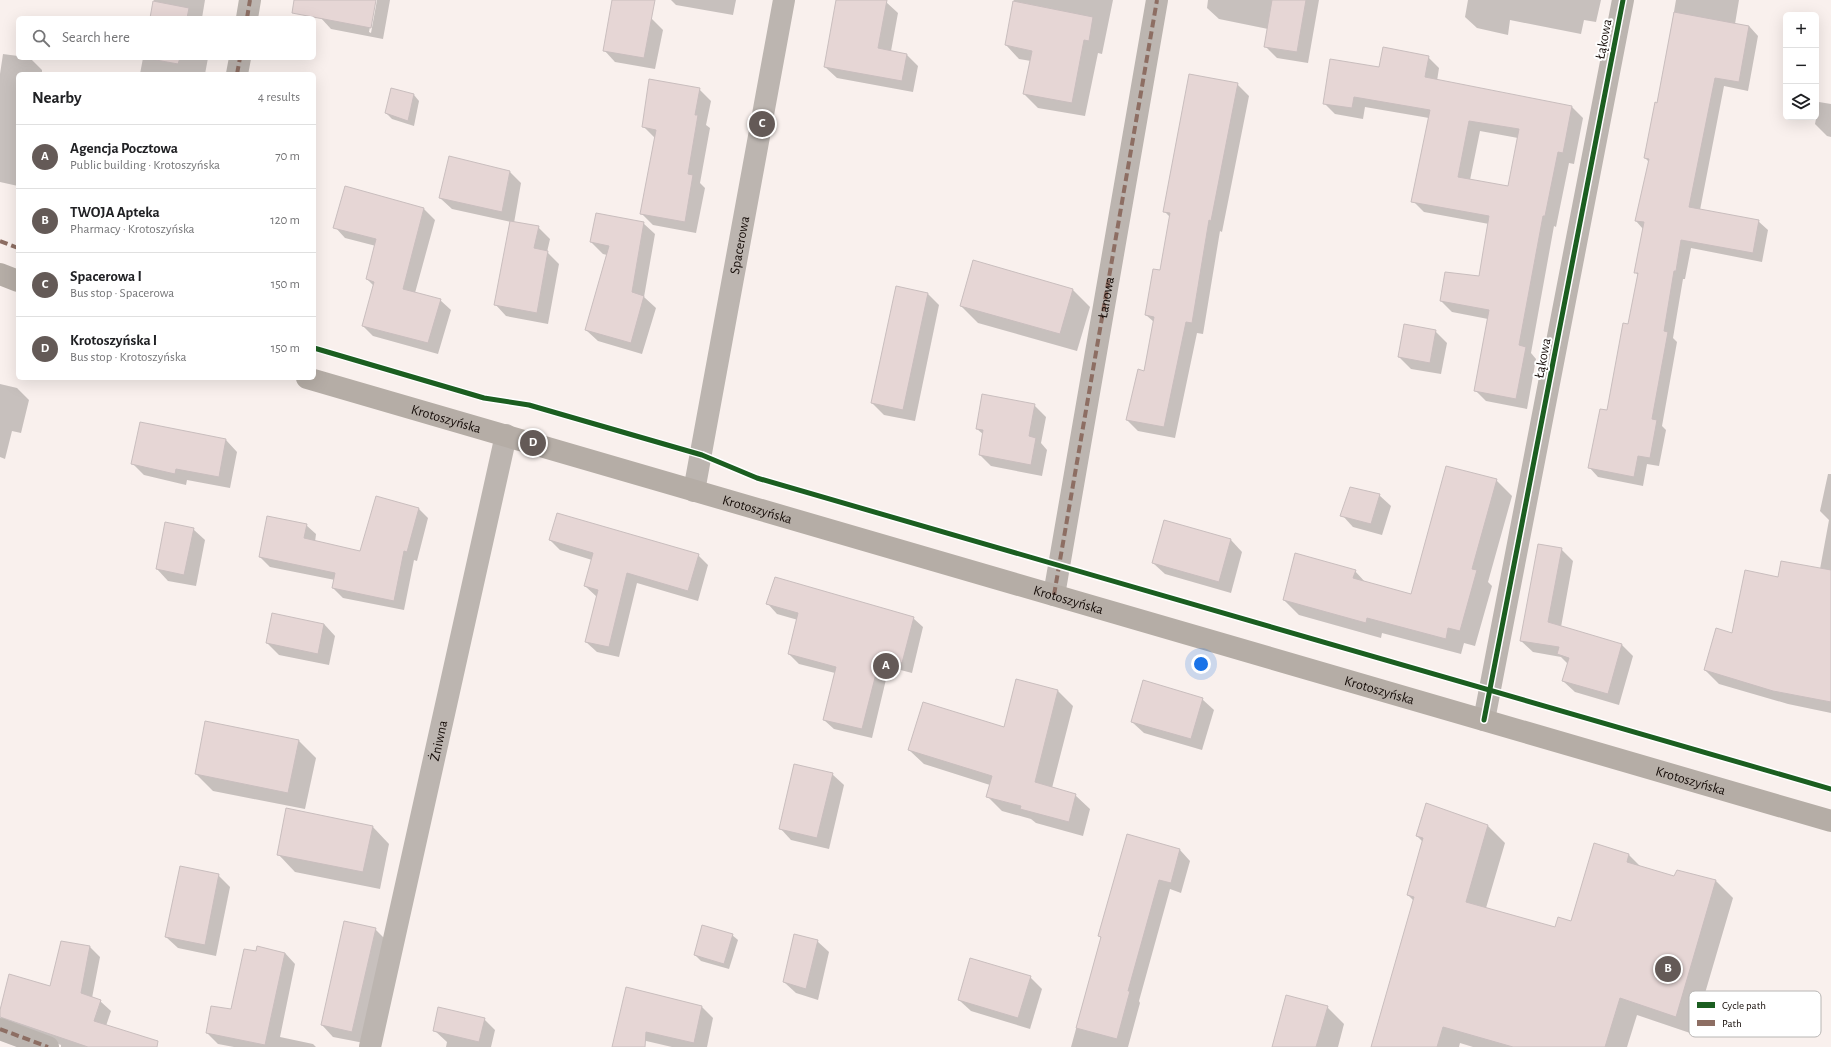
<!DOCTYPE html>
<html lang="en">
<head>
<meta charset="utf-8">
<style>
	:root { --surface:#fff; --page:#f2f2f2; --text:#202124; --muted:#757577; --line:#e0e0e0; --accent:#645a57 }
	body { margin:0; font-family:"Alegreya Sans",sans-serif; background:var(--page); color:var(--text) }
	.controls { position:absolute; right:12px; top:12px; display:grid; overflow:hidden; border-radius:6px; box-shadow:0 4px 16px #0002 }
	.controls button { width:36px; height:36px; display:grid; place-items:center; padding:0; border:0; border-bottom:1px solid var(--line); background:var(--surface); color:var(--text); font:20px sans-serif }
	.you { position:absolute; left:1201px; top:664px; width:14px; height:14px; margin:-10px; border:3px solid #fff; border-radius:50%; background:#1a73e8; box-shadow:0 0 0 6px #1a73e833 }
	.badge { display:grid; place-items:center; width:26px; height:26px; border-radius:50%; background:var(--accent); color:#fff; font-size:13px; font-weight:700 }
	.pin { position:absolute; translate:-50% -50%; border:2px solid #fff; box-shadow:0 1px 4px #0006 }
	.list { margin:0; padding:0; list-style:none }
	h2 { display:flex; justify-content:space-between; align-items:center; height:52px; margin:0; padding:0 16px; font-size:17px }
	h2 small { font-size:13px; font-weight:400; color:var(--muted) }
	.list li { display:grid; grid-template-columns:26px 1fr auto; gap:12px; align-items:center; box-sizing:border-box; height:64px; padding:0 16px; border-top:1px solid var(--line) }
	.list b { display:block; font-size:15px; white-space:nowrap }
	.list p { margin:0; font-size:13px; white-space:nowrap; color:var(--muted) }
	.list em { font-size:13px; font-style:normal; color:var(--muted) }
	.icon { flex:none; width:22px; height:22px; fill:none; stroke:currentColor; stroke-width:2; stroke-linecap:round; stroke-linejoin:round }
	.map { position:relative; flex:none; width:1831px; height:1047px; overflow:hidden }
	.search { position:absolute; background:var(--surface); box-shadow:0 4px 16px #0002; left:16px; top:16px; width:300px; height:44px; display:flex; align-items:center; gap:10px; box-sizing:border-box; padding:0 14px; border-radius:6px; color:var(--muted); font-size:15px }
	.panel { position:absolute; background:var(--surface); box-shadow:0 4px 16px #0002; left:16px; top:72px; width:300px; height:308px; border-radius:6px }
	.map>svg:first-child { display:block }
	.shadow { fill:#0003; fill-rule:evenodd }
	.building { fill:#e6d6d5; stroke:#c9bebe; fill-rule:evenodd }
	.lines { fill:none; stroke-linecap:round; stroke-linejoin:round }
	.street { stroke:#bcb5b0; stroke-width:22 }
	.primary { stroke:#b5ada6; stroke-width:22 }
	.quiet { stroke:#8d6e63; stroke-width:4; stroke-dasharray:8 4; stroke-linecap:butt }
	.cycleway-casing { stroke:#fff; stroke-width:8 }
	.cycleway { stroke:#1b5e20; stroke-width:5 }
	.labels { text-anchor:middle; stroke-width:4; stroke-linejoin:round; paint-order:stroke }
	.street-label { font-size:14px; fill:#130a06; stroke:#fff }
	.key { fill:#fff; stroke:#b8b6b4; stroke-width:1 }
	.key-label { font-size:11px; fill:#130a06 }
</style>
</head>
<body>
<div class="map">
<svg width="1831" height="1047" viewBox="0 0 1831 1047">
	<rect width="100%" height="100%" fill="#f9f0ed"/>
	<g class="shadow">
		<path d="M154,0h51l-3,18h-51z"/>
		<path d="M323,0h52l-6,32 2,1 6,-33h13l-7,39 -52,-10 -11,-12z"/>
		<path d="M671,0h65l-3,15 -57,-10z"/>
		<path d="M837,0l49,2 12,11 -7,38 16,4 11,11 -5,26 -76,-14 -12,-11z"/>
		<path d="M1014,0h99l-11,54 -4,-1 -13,63 -47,-8 -14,-14 7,-33 -12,-2 -13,-14z"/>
		<path d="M1208,0h111l-11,63 -31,-5 -12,-12 3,-17 -49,-10 -12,-11z"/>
		<path d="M1468,0h133l-5,22 -12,-2 -3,14 -71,-14 -2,15 -31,-7 -12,-11z"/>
		<path d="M1676,0h63l-4,24 14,2 9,10 -10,55 -24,-5 -24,124 58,11 10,9 -6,32 -71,-14 -6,31h-2l-10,59 4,4 -15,84 4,4 -7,36 -12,-2 -4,22 -45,-9 -9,-10 19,-56 21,-85 9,-51 -3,-3 8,-43 -7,-8 13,-59 -4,-4 13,-54z"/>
		<path d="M651,18l12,12 -8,39 -40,-7 -11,-12z"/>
		<path d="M3,54l15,2v2h12l12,12v4h-24v112l-18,-4v-108z"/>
		<path d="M1428,57l11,11 -2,13 135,26 11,11 -9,46 -5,-1 -13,64 -2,-1 -23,127 5,6 -9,50 -41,-8 -11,-11 13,-71 -36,-7 -11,-11 38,-23 10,-54 -65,-12 -11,-11 16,-83 -64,-11 -2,12 -28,-5 -11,-11 56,-35zM1480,131l38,7 -9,49 -39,-7z"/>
		<path d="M143,58h65l-3,16h-65z"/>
		<path d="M1237,84l12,12 -27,136 -2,-1 -17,103 -6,-1 -22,105 -37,-7 -11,-11 17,-48 10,-50 -8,-7 15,-44 9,-54 -6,-6z"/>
		<path d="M699,89l12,12 -5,24 4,3 -10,55 5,5 -9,45 -43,-8 -12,-12 14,-75 -12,-12z"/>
		<path d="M414,95l5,6 -5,25 -22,-7 -6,-6z"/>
		<path d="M1819,102l12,2v33l-4,-1 -12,-12z"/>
		<path d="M510,172l11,11 -7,40 24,4 12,12 -3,13 12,12 -11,60 -42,-8 -11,-12 16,-82 -59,-13 -12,-11z"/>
		<path d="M346,187l78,22 11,11 -20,73 25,7 11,10 -13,44 -65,-18 -10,-10 11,-40 -7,-7 9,-33 -31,-8 -10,-11z"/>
		<path d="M314,219l2,2 -2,12z"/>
		<path d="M643,223l12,11 -11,63 12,11 -14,46 -44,-13 -12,-11 21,-75 -4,-1 -12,-12z"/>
		<path d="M1073,290l17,17 -13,44 -99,-28 -17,-17z"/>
		<path d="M928,294l11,11 -24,116 -31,-6 -12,-12z"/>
		<path d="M1435,331l12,12 -6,31 -30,-5 -12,-12z"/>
		<path d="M0,384l17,4 12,12 -8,33 -9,-2 -7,28 -5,-2z"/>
		<path d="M1034,405l12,12 -5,26 6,7 -5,26 -51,-10 -11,-11 4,-20 -7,-6z"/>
		<path d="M226,440l11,12 -7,36 -43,-8 -1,5 -42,-10 -11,-11z"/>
		<path d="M1828,474h3v239l-43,-9 -69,-20 -14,-14 74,-92 41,-9 9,-49 -9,-9z"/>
		<path d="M1496,480l16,16 -24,86 4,4 -17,60 -11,-3 -3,11 -79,-21 -1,5 -82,-23 -15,-15 71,-29 11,12 45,12z"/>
		<path d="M1379,495l12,11 -9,29 -29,-8 -11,-12z"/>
		<path d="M419,509l9,9 -11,43 -3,-1 -10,50 -61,-12 -10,-10 2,-8 -65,-13 -10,-10 46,-32 10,9 -1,8 46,10z"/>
		<path d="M1164,521l67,19 11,12 -11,41 -66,-19 -12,-11z"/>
		<path d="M193,529l12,11 -9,46 -28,-5 -11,-12z"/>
		<path d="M550,540l148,15 10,10 -10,36 -61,-18 -18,74 -22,-5 -11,-10 11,-45 -12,-11 7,-26 -32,-10z"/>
		<path d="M1561,549l12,12 -12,66 61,18 11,11 -14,49 -44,-13 -12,-11 5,-17 -7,-7 -28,-5 -12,-11z"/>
		<path d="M768,604l145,14 10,9 -11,46 -23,-6 -17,71 -38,-9 -10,-9 11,-47 -36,-9 -10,-10 9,-34 -21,-6z"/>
		<path d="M324,624l11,12 -6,29 -50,-10 -12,-12z"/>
		<path d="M1017,681l41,10 15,15 -21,82 23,7 15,14 -7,27 -47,-13 -5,-4 -29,-8 -15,-15 3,-11 -66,-21 -15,-14 96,-22z"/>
		<path d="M1202,699l12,11 -12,40 -58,-17 -12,-11z"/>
		<path d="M299,741l17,17 -11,51 -92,-18 -17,-17z"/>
		<path d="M832,774l12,11 -15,64 -38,-9 -11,-12z"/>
		<path d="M372,826l17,18 -9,45 -85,-17 -17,-18z"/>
		<path d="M1488,826l17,17 -19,65 70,21 16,-7 57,-67 13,13 33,10 2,-7 39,10 17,17 -40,136 -56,-19 -10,32h-154l-13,-4 -1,4h-87l42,-146 -6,-6 15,-53 -6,-6z"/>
		<path d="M1128,835l52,15 10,11 -9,32 -11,-4 -31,112 1,2 -12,44h-57l30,-109 -2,-2z"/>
		<path d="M218,875l12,12 -14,69 -38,-8 -12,-11z"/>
		<path d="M375,929l12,12 -23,102 -31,-6 -11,-12z"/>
		<path d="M732,935l6,5 -9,29 -28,-8 -6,-6z"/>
		<path d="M817,941l12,11 -11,48 -22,-7 -12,-11z"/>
		<path d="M61,942l29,5 10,10 -8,41 8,3 11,10 -5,15 30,21h-75v-2l-45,-18h-6l-10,-10v-3l51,-27z"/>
		<path d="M257,953h28l10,11 -15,73 33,7 3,3h-82l-16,-3 -11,-11 25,-23z"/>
		<path d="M1030,977l12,12 -12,40 -59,-18 -12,-11z"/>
		<path d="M702,1007l11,11 -6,29h-35l-43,-10z"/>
		<path d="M1327,1007l17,17 -6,23h-65z"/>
		<path d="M484,1019l11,11 -4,17h-45l1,-5 -13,-12z"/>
	</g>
	<g class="building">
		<path d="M294,0h82l-5,28 -79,-15z"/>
		<path d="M612,0h43l-11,58 -41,-7z"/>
		<path d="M836,0h51l-9,48 29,6 -5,27 -78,-14z"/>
		<path d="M1272,0h34l-9,52 -33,-5z"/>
		<path d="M153,1l36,7 -2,10h-37z"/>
		<path d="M1013,1l80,16 -4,24 -5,-1 -12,63 -49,-9 9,-43 -27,-6z"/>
		<path d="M1674,12l75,14 -10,56 -24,-4 -26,129 70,13 -6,33 -72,-13 -5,31h-2l-10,60 4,1 -16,87 5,1 -7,38 -12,-2 -4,21 -46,-9 12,-59 7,1 16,-87 5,1 10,-51h-4l10,-51 -9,-1 14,-62 -5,-1 11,-56 2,1z"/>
		<path d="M1383,47l46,9 -4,21 147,29 -9,47 -5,-1 -13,64h-2l-24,129 7,2 -10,52 -42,-8 15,-81 -49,-9 5,-29 34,4 10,-60 -78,-14 19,-92 -76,-13 -2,11 -29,-4 7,-45 49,8zM1469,121l50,8 -11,57 -50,-9z"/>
		<path d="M145,58h35l-2,6z"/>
		<path d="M1189,74l49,9 -27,138 -2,-1 -17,103 -6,-1 -22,105 -38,-7 12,-51 6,2 10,-54 -9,-2 8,-46 7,1 10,-57 -7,-1z"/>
		<path d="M649,79l51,9 -5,27h3l-10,59 5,1 -8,47 -45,-8 16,-84 -14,-3z"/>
		<path d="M391,88l23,6 -6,27 -23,-8z"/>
		<path d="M449,156l61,15 -8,41 -63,-14z"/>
		<path d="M345,186l79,22 -21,81 38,10 -13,44 -66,-17 12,-44 -8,-3 10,-40 -43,-11z"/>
		<path d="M596,213l48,9 -12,70 12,4 -13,47 -46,-13 24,-84 -19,-4z"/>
		<path d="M510,221l29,5 -5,22 14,3 -11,62 -43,-8z"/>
		<path d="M973,260l100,29 -13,45 -100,-28z"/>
		<path d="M896,286l32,7 -25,117 -32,-7z"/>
		<path d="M1404,324l32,6 -6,33 -32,-6z"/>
		<path d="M982,394l53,10 -6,32 7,2 -5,27 -52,-10 4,-25 -7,-1z"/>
		<path d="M140,422l86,17 -7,38 -43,-8 -1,5 -44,-10z"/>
		<path d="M1446,466l51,13 -25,90 5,1 -17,61 -12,-3 -2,11 -79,-21 -1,5 -83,-23 12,-47 61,17 -3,8 58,16z"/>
		<path d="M1350,487l30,7 -9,30 -31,-8z"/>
		<path d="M376,496l43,12 -12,44 -3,-1 -10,50 -62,-13 3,-15 -76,-16 8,-41 40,8 -3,14 56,13z"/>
		<path d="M557,513l142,41 -11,37 -61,-18 -18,74 -24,-5 13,-52 -14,-4 9,-33 -44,-13z"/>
		<path d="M1164,520l67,19 -12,43 -67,-19z"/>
		<path d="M165,522l29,6 -10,47 -28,-6z"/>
		<path d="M1538,544l24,4 -14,74 74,22 -14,50 -46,-13 7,-23 -12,-4 2,-7 -39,-6z"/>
		<path d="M1781,561l50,9v132l-58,-11 -69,-21 12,-42 16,5 13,-63 33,7z"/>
		<path d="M775,577l139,40 -12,46 -22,-5 -18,71 -39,-9 13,-53 -48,-13 10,-41 -32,-9z"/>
		<path d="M272,613l52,11 -6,30 -52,-11z"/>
		<path d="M1016,679l42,11 -23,92 41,12 -7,28 -49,-13 1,-3 -35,-9 6,-21 -84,-26 15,-48 81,25z"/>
		<path d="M1143,680l60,18 -12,41 -60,-17z"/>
		<path d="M205,721l94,19 -11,53 -93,-19z"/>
		<path d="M794,764l39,9 -16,65 -38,-9z"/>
		<path d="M1426,803l62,22 -22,77 89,25 3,-10 13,4 23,-78 35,11 -2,8 47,14 3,-6 39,10 -40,137 -56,-19 -15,49h-92l-70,-20 -6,20h-66l43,-150 -7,-2 16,-57 -7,-2z"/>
		<path d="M286,808l87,18 -10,46 -86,-17z"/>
		<path d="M1127,834l53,15 -9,34 -12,-3 -31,111h2l-13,48 -41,-11 25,-91 -3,-1z"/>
		<path d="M180,866l39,8 -14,71 -40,-8z"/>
		<path d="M344,921l32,7 -24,104 -31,-7z"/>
		<path d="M702,925l31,9 -9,30 -30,-9z"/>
		<path d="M794,934l24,6 -12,49 -23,-7z"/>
		<path d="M61,941l29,5 -9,47 20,7 -7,21 64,20 -1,6h-69l-88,-30v-7l9,-36 41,12z"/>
		<path d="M257,946l28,7 -20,92 -59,-12 5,-27 20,3 13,-60 12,2z"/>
		<path d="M970,958l61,18 -13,42 -60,-18z"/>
		<path d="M626,987l76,19 -8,37 -48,-11 -1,15h-33z"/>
		<path d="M1286,995l42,11 -12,41h-44z"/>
		<path d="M438,1007l47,11 -6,24 -46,-11z"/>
	</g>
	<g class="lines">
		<g class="street">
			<path d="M247,18l3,-18"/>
			<path d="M237,74l3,-16"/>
			<path id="s1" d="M694,491l90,-491"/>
			<path id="s2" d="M1054,595l103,-595"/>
			<path d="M1484,720l139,-720"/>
			<path d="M0,1029l48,18"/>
			<path id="s3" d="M370,1047l136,-612"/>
		</g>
		<g class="primary">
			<path d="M0,274l18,7"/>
			<path id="s4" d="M307,378l1524,443"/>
		</g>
		<g class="quiet">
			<path d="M247,18l3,-18"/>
			<path d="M237,74l3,-16"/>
			<path d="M0,241l18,7"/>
			<path d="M1054,595l103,-595"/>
			<path d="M0,1029l48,18"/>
		</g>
		<g class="cycleway-casing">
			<g id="cycleway">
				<path d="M314,348l170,50 45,7 173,50 55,23 1074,311"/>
				<path d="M1484,720l139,-720"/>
			</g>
		</g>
		<use href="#cycleway" class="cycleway"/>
	</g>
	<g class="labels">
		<g class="street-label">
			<text transform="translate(1603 39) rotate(-79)" y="5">Łąkowa</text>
			<text dy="5" stroke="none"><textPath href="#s1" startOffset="250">Spacerowa</textPath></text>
			<text dy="5" stroke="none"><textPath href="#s2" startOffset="302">Łanowa</textPath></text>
			<text transform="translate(1542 358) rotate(-79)" y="5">Łąkowa</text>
			<text dy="5" stroke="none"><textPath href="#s4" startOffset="145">Krotoszyńska</textPath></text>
			<text dy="5" stroke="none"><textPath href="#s4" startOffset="469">Krotoszyńska</textPath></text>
			<text dy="5" stroke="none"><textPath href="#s4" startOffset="793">Krotoszyńska</textPath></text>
			<text dy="5" stroke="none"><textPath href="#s4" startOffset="1117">Krotoszyńska</textPath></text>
			<text dy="5" stroke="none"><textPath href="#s3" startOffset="314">Żniwna</textPath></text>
			<text dy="5" stroke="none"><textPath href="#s4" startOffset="1441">Krotoszyńska</textPath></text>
		</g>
	</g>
	<rect x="1689" y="991" width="132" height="46" rx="6" class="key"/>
	<rect x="1697" y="1002" width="18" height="6" fill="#1b5e20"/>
	<rect x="1697" y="1020" width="18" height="6" fill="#8d6e63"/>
	<g class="key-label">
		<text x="1722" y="1009">Cycle path</text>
		<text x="1722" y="1027">Path</text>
	</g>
</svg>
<div class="controls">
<button>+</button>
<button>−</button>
<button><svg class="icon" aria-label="layers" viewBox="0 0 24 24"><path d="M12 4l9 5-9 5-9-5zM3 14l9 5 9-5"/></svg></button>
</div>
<div class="you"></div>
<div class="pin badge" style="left:886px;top:666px">A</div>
<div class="pin badge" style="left:1668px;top:969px">B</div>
<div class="pin badge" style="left:762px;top:124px">C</div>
<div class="pin badge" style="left:533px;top:443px">D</div>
<div class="search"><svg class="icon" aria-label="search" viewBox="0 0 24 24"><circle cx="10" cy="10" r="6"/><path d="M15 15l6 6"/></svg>Search here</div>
<section class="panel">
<h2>Nearby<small>4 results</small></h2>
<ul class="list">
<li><span class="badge">A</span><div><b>Agencja Pocztowa</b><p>Public building · Krotoszyńska</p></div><em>70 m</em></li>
<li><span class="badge">B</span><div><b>TWOJA Apteka</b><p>Pharmacy · Krotoszyńska</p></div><em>120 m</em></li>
<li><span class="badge">C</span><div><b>Spacerowa I</b><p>Bus stop · Spacerowa</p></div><em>150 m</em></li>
<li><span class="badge">D</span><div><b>Krotoszyńska I</b><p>Bus stop · Krotoszyńska</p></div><em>150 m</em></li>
</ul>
</section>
</div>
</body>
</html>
